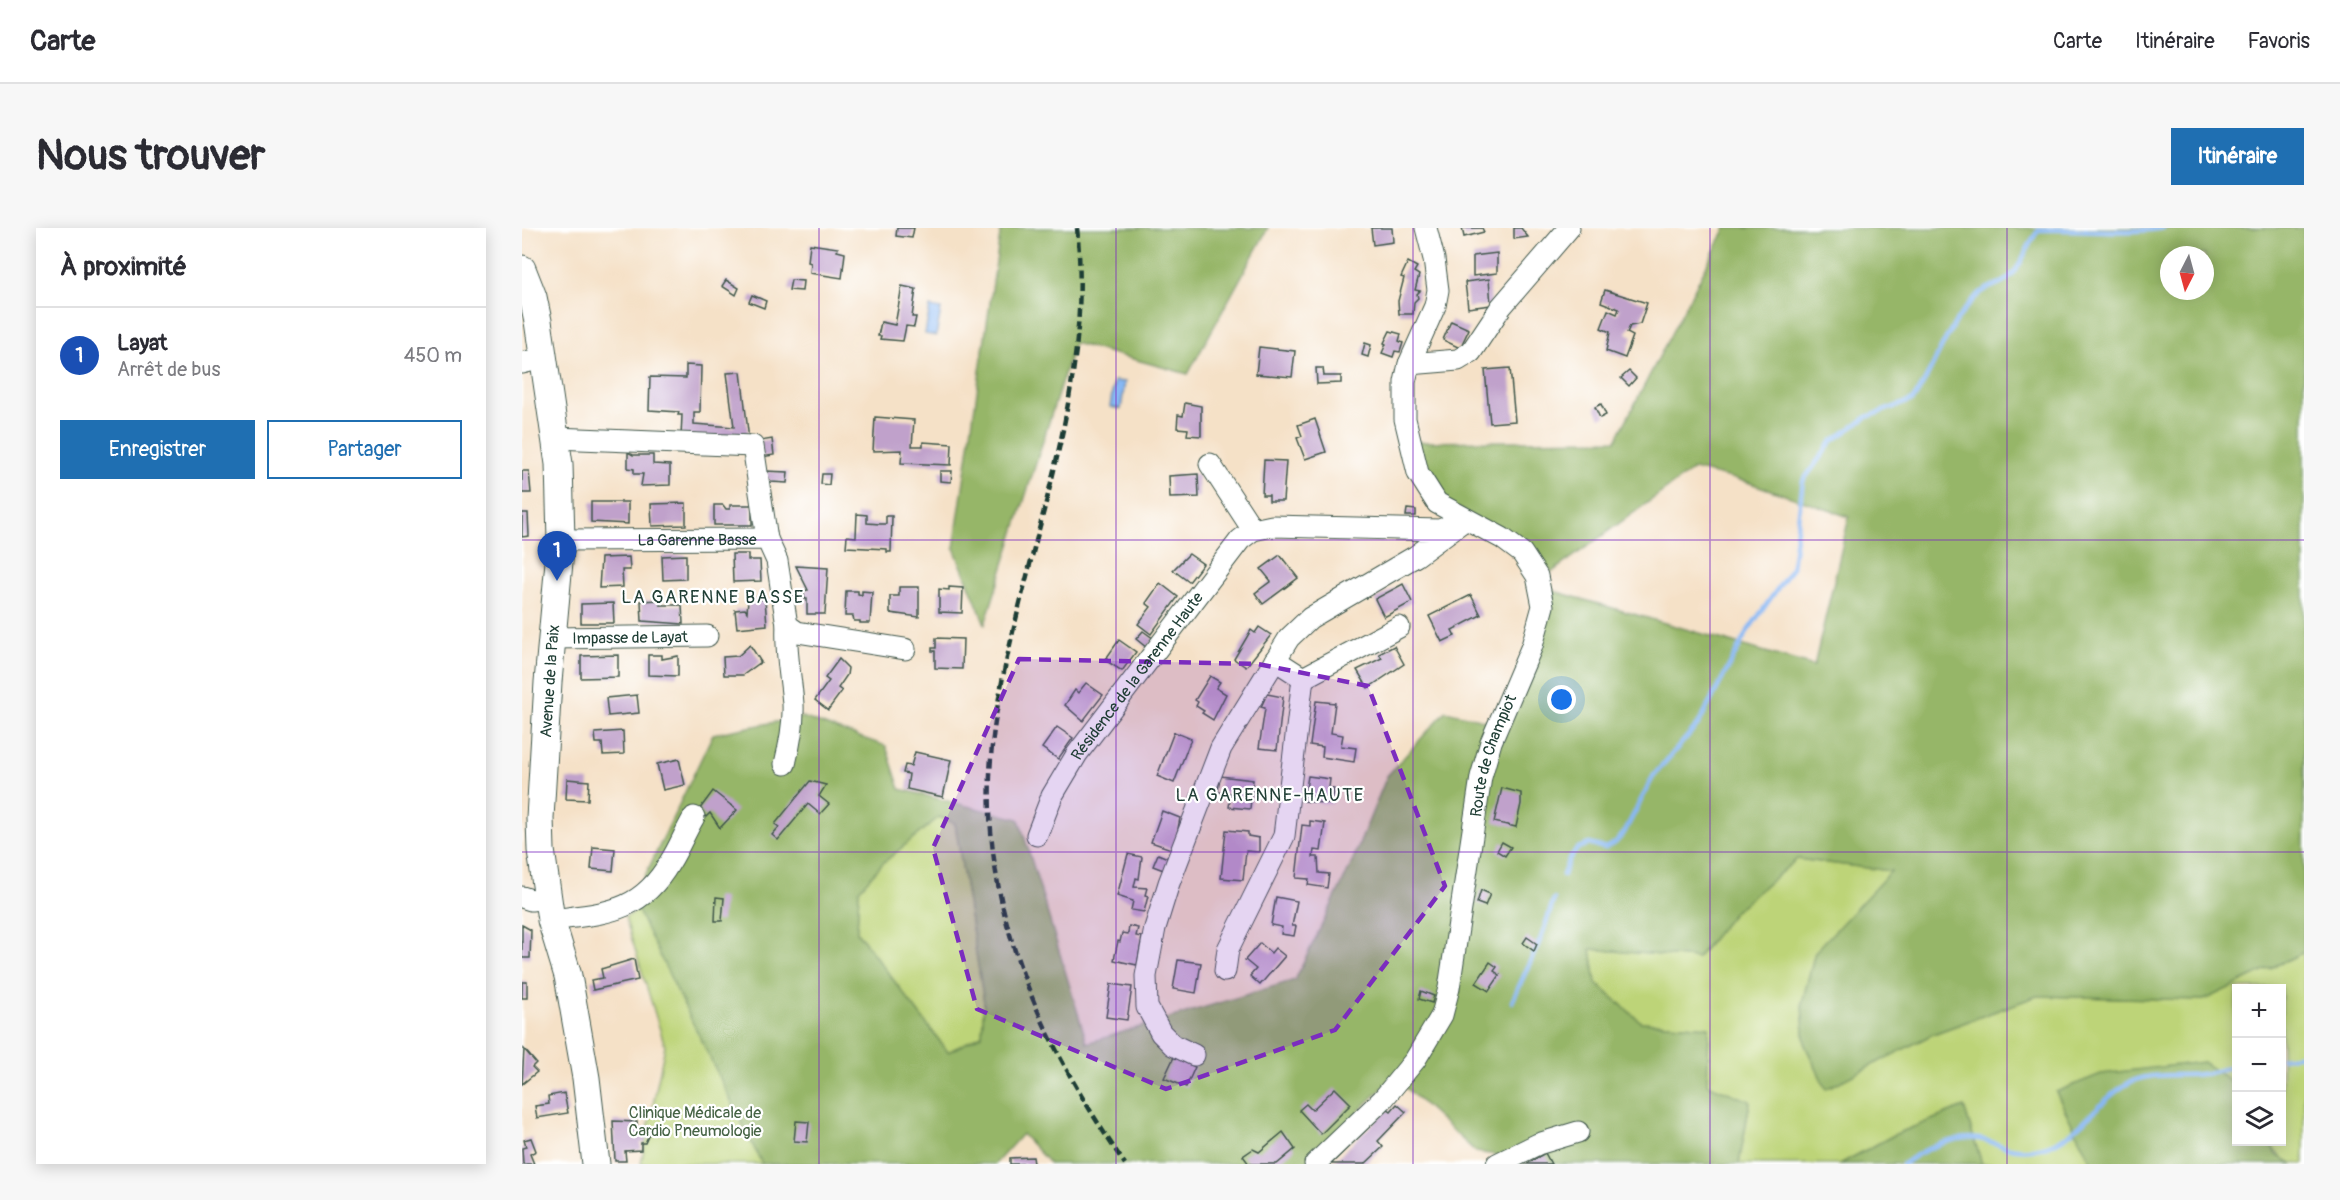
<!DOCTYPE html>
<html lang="fr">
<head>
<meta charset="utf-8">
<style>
	:root { --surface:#fff; --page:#f7f7f7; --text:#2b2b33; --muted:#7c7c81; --line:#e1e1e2; --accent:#1f6fb2 }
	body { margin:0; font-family:Pangolin,sans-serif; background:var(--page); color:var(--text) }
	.controls { position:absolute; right:18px; bottom:18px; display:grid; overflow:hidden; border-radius:0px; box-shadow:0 3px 15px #0003 }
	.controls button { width:54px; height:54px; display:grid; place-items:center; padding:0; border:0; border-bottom:2px solid var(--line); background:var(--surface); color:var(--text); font:30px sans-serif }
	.compass { position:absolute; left:1638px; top:18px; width:54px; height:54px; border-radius:50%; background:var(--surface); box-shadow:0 3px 15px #0003; rotate:186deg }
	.you { position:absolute; left:1040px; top:472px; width:21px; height:21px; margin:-15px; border:4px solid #fff; border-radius:50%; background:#1a73e8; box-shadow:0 0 0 9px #1a73e833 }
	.badge { display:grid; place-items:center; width:39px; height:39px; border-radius:50%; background:var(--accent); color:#fff; font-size:20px; font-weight:700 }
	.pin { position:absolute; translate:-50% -50px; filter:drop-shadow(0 2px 3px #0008) }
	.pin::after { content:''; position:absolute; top:32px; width:21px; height:18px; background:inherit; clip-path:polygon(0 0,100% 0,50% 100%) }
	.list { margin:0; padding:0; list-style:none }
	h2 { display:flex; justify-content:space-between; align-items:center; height:78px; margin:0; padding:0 24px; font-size:26px }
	h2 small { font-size:20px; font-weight:400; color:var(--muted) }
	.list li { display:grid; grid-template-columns:39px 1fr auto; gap:18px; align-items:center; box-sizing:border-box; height:96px; padding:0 24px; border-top:2px solid var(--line) }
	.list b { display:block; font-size:22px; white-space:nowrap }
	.list p { margin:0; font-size:20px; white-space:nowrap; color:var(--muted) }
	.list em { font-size:20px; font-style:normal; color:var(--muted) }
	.actions { display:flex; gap:12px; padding:18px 24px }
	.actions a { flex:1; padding:14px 0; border:2px solid var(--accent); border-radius:0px; text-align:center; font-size:21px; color:var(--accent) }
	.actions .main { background:var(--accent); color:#fff }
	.icon { flex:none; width:33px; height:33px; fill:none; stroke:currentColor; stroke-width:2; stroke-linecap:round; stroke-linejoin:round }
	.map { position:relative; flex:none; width:1782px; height:936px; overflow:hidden; border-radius:0px }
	header { display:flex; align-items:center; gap:36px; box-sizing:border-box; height:84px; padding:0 30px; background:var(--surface); border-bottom:2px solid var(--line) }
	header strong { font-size:28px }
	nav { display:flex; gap:33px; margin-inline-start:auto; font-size:21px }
	.intro { display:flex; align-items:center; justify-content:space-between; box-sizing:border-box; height:144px; padding:0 36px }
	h1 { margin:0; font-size:42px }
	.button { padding:15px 27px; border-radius:0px; background:var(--accent); color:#fff; font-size:21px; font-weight:700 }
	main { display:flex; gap:36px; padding:0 36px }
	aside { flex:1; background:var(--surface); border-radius:0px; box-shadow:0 3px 15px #0003 }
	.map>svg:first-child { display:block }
	.green { fill:#bdd478; stroke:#6e8856; stroke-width:1.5 }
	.forest { fill:#96b668; stroke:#5a7a4e; stroke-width:1.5; fill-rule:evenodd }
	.water { fill:#88b8f4; stroke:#547a94; stroke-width:1.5 }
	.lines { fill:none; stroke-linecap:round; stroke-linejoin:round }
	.stream { stroke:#88b8f4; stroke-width:4.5 }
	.building { fill:#c0a1cb }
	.minor-casing { stroke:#3f564a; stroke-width:23 }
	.major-casing { stroke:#3f564a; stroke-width:29 }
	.minor { stroke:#fff; stroke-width:21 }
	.major { stroke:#fff; stroke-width:27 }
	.rail { stroke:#1f3d34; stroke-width:4.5; stroke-dasharray:9 4.5; stroke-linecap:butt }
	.marked { fill:#7b2cbf; fill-opacity:0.2; stroke:#7b2cbf; stroke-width:4.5; stroke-dasharray:12 8; stroke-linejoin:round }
	.grid { fill:none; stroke:#7b2cbf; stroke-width:1.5; stroke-opacity:0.55 }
	.labels { text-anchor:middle; stroke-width:4.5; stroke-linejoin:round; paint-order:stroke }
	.street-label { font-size:16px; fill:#1f3d34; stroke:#fff }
	.park-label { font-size:16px; fill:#466345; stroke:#fff }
	.neighbourhood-label { font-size:18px; letter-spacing:1.5px; fill:#1f3d34; stroke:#fff }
</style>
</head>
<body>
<header>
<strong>Carte</strong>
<nav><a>Carte</a><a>Itinéraire</a><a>Favoris</a></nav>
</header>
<div class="intro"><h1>Nous trouver</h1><a class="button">Itinéraire</a></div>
<main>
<aside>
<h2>À proximité<small></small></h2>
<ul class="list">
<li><span class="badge" style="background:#1a4fb4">1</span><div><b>Layat</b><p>Arrêt de bus</p></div><em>450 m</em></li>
</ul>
<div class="actions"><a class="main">Enregistrer</a><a>Partager</a></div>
</aside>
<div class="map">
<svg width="1782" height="936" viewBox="0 0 1782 936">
	<rect width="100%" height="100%" fill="#fff"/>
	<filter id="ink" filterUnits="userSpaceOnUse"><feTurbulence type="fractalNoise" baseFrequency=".0167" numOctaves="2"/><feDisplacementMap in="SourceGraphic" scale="12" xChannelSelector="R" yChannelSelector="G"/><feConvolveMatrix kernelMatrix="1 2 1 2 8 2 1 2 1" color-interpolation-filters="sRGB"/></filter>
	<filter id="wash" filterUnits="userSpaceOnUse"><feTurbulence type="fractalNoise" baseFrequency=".008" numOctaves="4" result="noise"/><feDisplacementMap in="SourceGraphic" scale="24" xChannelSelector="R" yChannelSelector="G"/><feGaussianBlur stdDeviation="1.35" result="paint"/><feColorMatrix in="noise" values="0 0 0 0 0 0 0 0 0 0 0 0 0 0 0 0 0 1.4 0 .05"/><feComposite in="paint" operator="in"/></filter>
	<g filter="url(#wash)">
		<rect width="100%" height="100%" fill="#f5e1c7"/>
		<g class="green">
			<path d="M417,589l16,6 29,179 -2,33 -34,17 -91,-120 2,-43 24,-26z"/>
			<path d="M1275,631l95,12 -77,81 -13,51 3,42 21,43 107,-54 104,-38 167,4 100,-48v212c-17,0 -27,-7 -34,-22h12v-154h-46v97l-33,-23 -147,30 36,72h-110l-18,-57 -68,27 -56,30h-101l11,-62 -43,-18 2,-57 -68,-5 -45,-39 -5,-34 106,9 38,-47z"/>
			<path d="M121,680l120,256h-122l24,-118 -40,-129z"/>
		</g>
		<g class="forest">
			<path d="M479,0h267l-80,146 -114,-31 -89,281 -31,-76z"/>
			<path d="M1204,0h578v724l-100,48 -167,-4 -104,38 -107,55 -21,-44 -3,-42 13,-51 76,-81 -94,-12 -62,52 -38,47 -106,-9 5,34 45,39 68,5 -2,57 43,17 -11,63h-180l-83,-12 -82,-75 -90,87h-254l-28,-30 -27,30h-233l-129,-263 80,-167 89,-17 84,29 14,43 119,30 68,224 208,-63 55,-113 37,-91 59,-65 54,13 50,-134 264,76 35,-149 -102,-35 -53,-13 -142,103 -42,-36 -76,-40 -21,-54 203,-2zM1647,27h36v36h-36zM417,589l16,6 29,179 -2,33 -34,17 -91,-120 2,-42 24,-27z"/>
			<path d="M1681,834l33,23v57h34l6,13 17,9h-201l-36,-72 45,-18z"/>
			<path d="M1442,879l18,57h-142l56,-30z"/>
		</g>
		<g class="water">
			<path d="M408,79l11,2 -5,27 -11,-2z"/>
			<path d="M592,153l11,1 -4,27 -11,-2z"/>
		</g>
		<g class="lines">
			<g class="stream">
				<path d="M1041,647l6,-16 9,-11 11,-4 16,4 10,-5 9,-10 30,-58 45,-52 48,-91 45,-64 11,-87 29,-40 35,-24 46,-17c25,-36 31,-73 65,-105 9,-9 24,-10 32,-18 14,-13 16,-33 29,-47 41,-2 84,5 124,-2"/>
				<path d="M990,774l29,-64 13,-39"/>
				<path d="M1760,830l22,-3"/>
				<path d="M1381,936c20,-15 55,-31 81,-24 19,5 27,11 49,9 40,-4 60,-44 92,-64 22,-14 51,-8 76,-11 12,-1 24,-6 35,-9"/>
			</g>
		</g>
		<g id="blocks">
			<g class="building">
				<path d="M375,0h17l-2,10 -16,-2z"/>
				<path d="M849,0h21l1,14 -20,3z"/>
				<path d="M940,0h20l2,4 -20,5z"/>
				<path d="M992,0h7l7,9 -14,2z"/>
				<path d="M288,16l28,4 -1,3 8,2 -3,25 -32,-5 1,-10 -3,-1z"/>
				<path d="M975,25v20l-24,3v-20z"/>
				<path d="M886,34l9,5 -3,5 5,3 -4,15 5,1 -3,3 1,4 -4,4 -1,12h-14l-1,-13 6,-23 -3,-1z"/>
				<path d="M967,51l2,26 -23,3 -3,-26z"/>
				<path d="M204,52l13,8 -3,7 -14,-9z"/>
				<path d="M269,52l12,1 -1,10 -13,-1z"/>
				<path d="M380,58l14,3 -4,28h4l-2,10 -8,-1 -3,15 -23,-2 1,-3h-3l3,-14 14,3z"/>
				<path d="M1083,62l42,13 -7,21 -10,2 -3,7 6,3 -8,22 -19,-7 4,-19 -9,-4 7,-18 9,4 2,-5 -18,-7z"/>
				<path d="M230,67l14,6 -2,7 -15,-6z"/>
				<path d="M929,93l18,8 -9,19 -17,-8z"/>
				<path d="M868,103l11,3 -2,7 4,2 -3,9 -5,-1 -2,6 -11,-4 4,-9 -2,-1z"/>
				<path d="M843,115l6,2 -3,12 -6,-2z"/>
				<path d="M737,119l36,4 -3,26 -36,-3z"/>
				<path d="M164,137l15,1 -1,46h-6v12l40,3 -7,-54 14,-1 8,68 -68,-2 1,-23h-4l1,-3 -30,-2 1,-33 36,1z"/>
				<path d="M794,140h7l1,8h17v7l-24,1z"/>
				<path d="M988,140l5,53 -25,2 -5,-53z"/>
				<path d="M1107,143l7,7 -7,8 -8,-8z"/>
				<path d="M663,175l16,3v30l-14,-1 1,-6 -11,-1 1,-13 5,1z"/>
				<path d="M1079,176l5,11 -6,3 -5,-11z"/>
				<path d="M353,189l39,3 -2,26h11v-4l29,2 -1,21 -50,-2 1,-13 -29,1z"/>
				<path d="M793,191l11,33 -21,7 -8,-21 5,-2 -4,-11z"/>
				<path d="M250,211l2,16 -12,2 -2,-16z"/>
				<path d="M106,224l5,3h20v9l17,1v20l-29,1 2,-12h-9v-5l-6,-1z"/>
				<path d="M742,232l22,1 -3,40h-14v-6h-7z"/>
				<path d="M0,243h7l2,22h-9z"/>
				<path d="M242,243l24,1 -1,11 -16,-1 -6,-5z"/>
				<path d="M418,243h12l-1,11 -11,-1z"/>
				<path d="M300,246h8l-1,11 -8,-1z"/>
				<path d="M676,246l1,23 -29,1 -1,-22z"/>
				<path d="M69,274h37v22l-37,-2z"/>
				<path d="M164,275v22l-34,1 -1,-22z"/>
				<path d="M192,277h9l3,4h4v-4h22v20h-38z"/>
				<path d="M885,281l9,1v6h-10z"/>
				<path d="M0,285h6l1,23 -7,1z"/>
				<path d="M335,286l10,1v8l13,1h6v-8h6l-1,36h-4v-3l-41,-2 1,-11 9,1z"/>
				<path d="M210,326h16v6h12l1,21 -28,1z"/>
				<path d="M667,326l14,10 -14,18 -16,-12z"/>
				<path d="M164,327v24l-23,1 -1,-24z"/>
				<path d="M758,327l18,23 -35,26 -8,-11 16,-12 -10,-12z"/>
				<path d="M107,329l1,13h-8l1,17 -24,1 2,-30z"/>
				<path d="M274,338l32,2 -3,46h-18v-15h-2l-2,-8 5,-1z"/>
				<path d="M638,355l18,14 -27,37 -13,-10 13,-17 -5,-4z"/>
				<path d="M881,356l9,18 -28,15 -9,-18z"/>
				<path d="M377,359h20v30l-29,-4v-17h9z"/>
				<path d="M427,359l14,1 -1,25 -23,-1v-23l10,1z"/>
				<path d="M324,363h12v3l4,1v-4l10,1 -2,31h-10v-2h-6l-1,-5h-8z"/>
				<path d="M949,367l10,20 -29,15 3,6 -13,6 -13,-26z"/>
				<path d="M243,371l2,26 -30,3 -2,-18 10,-1 2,3 1,-12z"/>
				<path d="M138,372v5h22l1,19 -41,-3 -1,-20z"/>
				<path d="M91,375l1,20h-33v-19z"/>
				<path d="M737,399l12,8 -25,32 -12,-8 17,-29 4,3z"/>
				<path d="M621,403l11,8 -7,9 -11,-9z"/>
				<path d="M414,410l27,1 -1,30 -27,-1v-17h-3v-3h4z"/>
				<path d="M597,412l17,12 -14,19 -17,-11z"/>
				<path d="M228,417l11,17 -18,13h-19l-1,-18 15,-1z"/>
				<path d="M872,418l10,18 -36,24 -11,-18 25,-12 -3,-4z"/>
				<path d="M96,427v22l-37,1v-22z"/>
				<path d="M126,427h14v4l16,-3v20l-30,-1z"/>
				<path d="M317,431l9,9 -1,7 -9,13 4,3 -14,19 -13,-10 14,-19 -4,-3z"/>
				<path d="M688,448l10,6 -4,6 10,6 -13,26 -11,-7 2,-2 -8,-5 2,-4 -3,-2z"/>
				<path d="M564,455l17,12 -20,26 -18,-16 10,-15 3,3z"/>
				<path d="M745,466l16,3 -6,53 -18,-2 6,-40 -4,-1z"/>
				<path d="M115,467l2,18 -31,3 -2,-18z"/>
				<path d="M794,473l19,2 -4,30 12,2 -2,11 15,2 -2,14 -32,-5 1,-10 -13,-2z"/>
				<path d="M535,499l16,11 -15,21 -16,-11z"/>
				<path d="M101,503l1,23 -21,1 -1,-12h-6l-1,-10z"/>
				<path d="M652,504l17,7 -17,44 -17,-7z"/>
				<path d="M393,524l36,8 -8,37 -36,-8 2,-15 -6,-1 2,-8 6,1z"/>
				<path d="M157,531l6,26 -22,5 -6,-26z"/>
				<path d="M698,548l33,4 -3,29 -21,-2 2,-14 -13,-1z"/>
				<path d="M786,548l22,3 -1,9 5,1 -2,15 -28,-3z"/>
				<path d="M45,551l22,2 -1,19 -22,-1z"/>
				<path d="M288,553l16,4 -7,11 10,8 -9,10 -12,-10 -30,36 -6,-5 7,-8 -4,-3z"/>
				<path d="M980,560l19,5v11l-5,23 -22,-5z"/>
				<path d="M191,563l24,19 -17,18 -10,-15 -4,4 -7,-7z"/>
				<path d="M640,583l18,7 -6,32 -23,-8z"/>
				<path d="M788,593l15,2 -4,28 -7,-1 -1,7h5l1,16 10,1 -2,14 -19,-3 1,-6 -13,-1 6,-53 8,1z"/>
				<path d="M704,602l22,2v4l11,2v14l-13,-1 -3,29 -22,-2z"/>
				<path d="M980,614l9,5 -6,9 -8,-5z"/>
				<path d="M71,619l22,2 -2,22 -22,-2z"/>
				<path d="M606,626l14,3 -3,22 -3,-1 -2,9 13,1 -2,7 3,1 -4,16 -13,-2 2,-9 -16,-5z"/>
				<path d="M636,626l12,5 -4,12 -13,-5z"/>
				<path d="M959,662l9,4 -5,12 -8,-3z"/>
				<path d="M194,669l8,1 -2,23h-7z"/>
				<path d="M754,669l21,4 -5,25h4l-2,10 -13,-2 1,-7 -11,-2z"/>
				<path d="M0,697l9,5 -1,28h-8z"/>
				<path d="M607,698l9,2 -2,8 6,1 -5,28 -23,-5 4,-19 2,1 2,-9 6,1z"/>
				<path d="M1005,709l10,7 -3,7 -11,-8z"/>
				<path d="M738,715l11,10 4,-5 10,8 -25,29 -10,-9 6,-7 -11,-9z"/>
				<path d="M112,731l4,21 -45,10 -2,-10 12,-2 -2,-9z"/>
				<path d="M656,732l23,3 -5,30 -23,-4z"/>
				<path d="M968,734l7,5 -3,4 6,4 -11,16 -13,-8z"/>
				<rect x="0" y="754" width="5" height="16"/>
				<path d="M589,756l21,3 -5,33 -21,-3z"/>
				<path d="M899,763l13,5 -2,7 -13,-4z"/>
				<path d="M2,821l12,14 -4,4 5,5 -15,12z"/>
				<path d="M652,829l21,10 -9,20 -22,-9z"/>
				<path d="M813,860l16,16 -30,30 -22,-24 7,-6 6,6z"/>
				<path d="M42,865l4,20 -31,5 -2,-12 14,-2 -1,-8z"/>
				<path d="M875,876l9,8 -28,29 5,6 -18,17h-34l57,-55 3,2z"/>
				<path d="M91,893l24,1v6h11l1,6 -4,9h-4v7l-16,1 1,10h-11z"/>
				<path d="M274,893l13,1 -2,20 -13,-1z"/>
				<path d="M761,904l12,17 -18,15h-28l-6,-8 10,-7 6,3z"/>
				<path d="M9,910l5,13 -6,3 4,10h-11l-1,-16 4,-1 -2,-7z"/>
				<path d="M1023,925l6,11h-25z"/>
				<path d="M511,929l1,7h-24v-6z"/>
			</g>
		</g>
	</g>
	<g filter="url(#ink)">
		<use href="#blocks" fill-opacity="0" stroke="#3f564a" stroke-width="1.5"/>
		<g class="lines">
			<g class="minor-casing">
				<g id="minor">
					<path d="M0,135l20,-5"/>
					<path d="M887,136l49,-4 13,-8 30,-45 68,-79"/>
					<path d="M33,210l198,8 14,93"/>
					<path d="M688,236l43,66"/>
					<path id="s1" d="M39,312l206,-1 10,22 10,64 10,7 108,17"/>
					<path id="s2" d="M30,410l155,-2"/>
					<path d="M781,450l96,-51"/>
					<path d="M263,536c5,-20 9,-39 8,-60 -2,-27 -8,-53 -6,-79"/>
					<path id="s3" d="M515,607l15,-39 25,-42 163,-214 13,-10 19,-4 168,4 26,-11 -50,37 -106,62 -21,20 -68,110 -52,135 -14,45 -9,48 1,31 14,26 12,12 21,10"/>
					<path d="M0,669l9,3 15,-2"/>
					<path d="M29,692c53,-7 89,-6 119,-58 9,-14 15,-30 24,-45"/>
					<path d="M703,743l3,-22 56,-113 19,-158 -28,-18"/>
					<path id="s4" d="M793,936l68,-65 32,-39 27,-45 7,-27 32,-211 10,-35 41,-96 11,-40 -6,-30 -15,-23 -20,-15 -65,-35 -19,-30 -13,-54v-37l4,-18 26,-58 3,-16 -4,-31 -8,-31"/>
					<path d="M975,936l41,-20 40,-12"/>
				</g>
			</g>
			<g class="major-casing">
				<path id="major" d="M0,41l11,28 5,24 21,143 2,76 -13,142 -8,136 1,32 10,70 17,56 18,102 10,86"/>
			</g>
			<use href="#minor" class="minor"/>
			<use href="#major" class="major"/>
			<path class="rail" d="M555,0c11,107 -13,207 -40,309 -16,63 -34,127 -43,192 -22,163 41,304 131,435"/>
		</g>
	</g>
	<path class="marked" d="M497,431l239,5 110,22 77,200 -110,144 -169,59 -189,-80 -44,-161z"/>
	<path class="grid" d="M297,0v936M594,0v936M891,0v936M1188,0v936M1485,0v936M0,312h1782M0,624h1782"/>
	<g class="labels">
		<g class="street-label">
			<text dy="6" stroke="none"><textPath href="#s1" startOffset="136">La Garenne Basse</textPath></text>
			<text dy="6" stroke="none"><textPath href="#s2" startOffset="78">Impasse de Layat</textPath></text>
			<text dy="6" stroke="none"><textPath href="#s3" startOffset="189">Résidence de la Garenne Haute</textPath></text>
			<text transform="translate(27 453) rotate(-86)" y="6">Avenue de la Paix</text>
			<text dy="6" stroke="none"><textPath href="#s4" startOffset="462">Route de Champiot</textPath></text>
		</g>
		<g class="park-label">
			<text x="173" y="890">Clinique Médicale de<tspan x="173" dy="18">Cardio Pneumologie</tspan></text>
		</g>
		<g class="neighbourhood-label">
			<text x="191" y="375">LA GARENNE BASSE</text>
			<text x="748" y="573">LA GARENNE-HAUTE</text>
		</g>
	</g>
</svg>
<div class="controls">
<button>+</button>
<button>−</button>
<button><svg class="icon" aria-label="layers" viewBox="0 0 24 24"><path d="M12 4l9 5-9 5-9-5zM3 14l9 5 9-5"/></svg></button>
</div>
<svg class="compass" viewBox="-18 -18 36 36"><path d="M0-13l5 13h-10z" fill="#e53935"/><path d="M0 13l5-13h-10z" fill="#7c7c81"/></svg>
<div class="you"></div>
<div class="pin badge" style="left:35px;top:353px;background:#1a4fb4">1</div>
</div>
</main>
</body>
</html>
